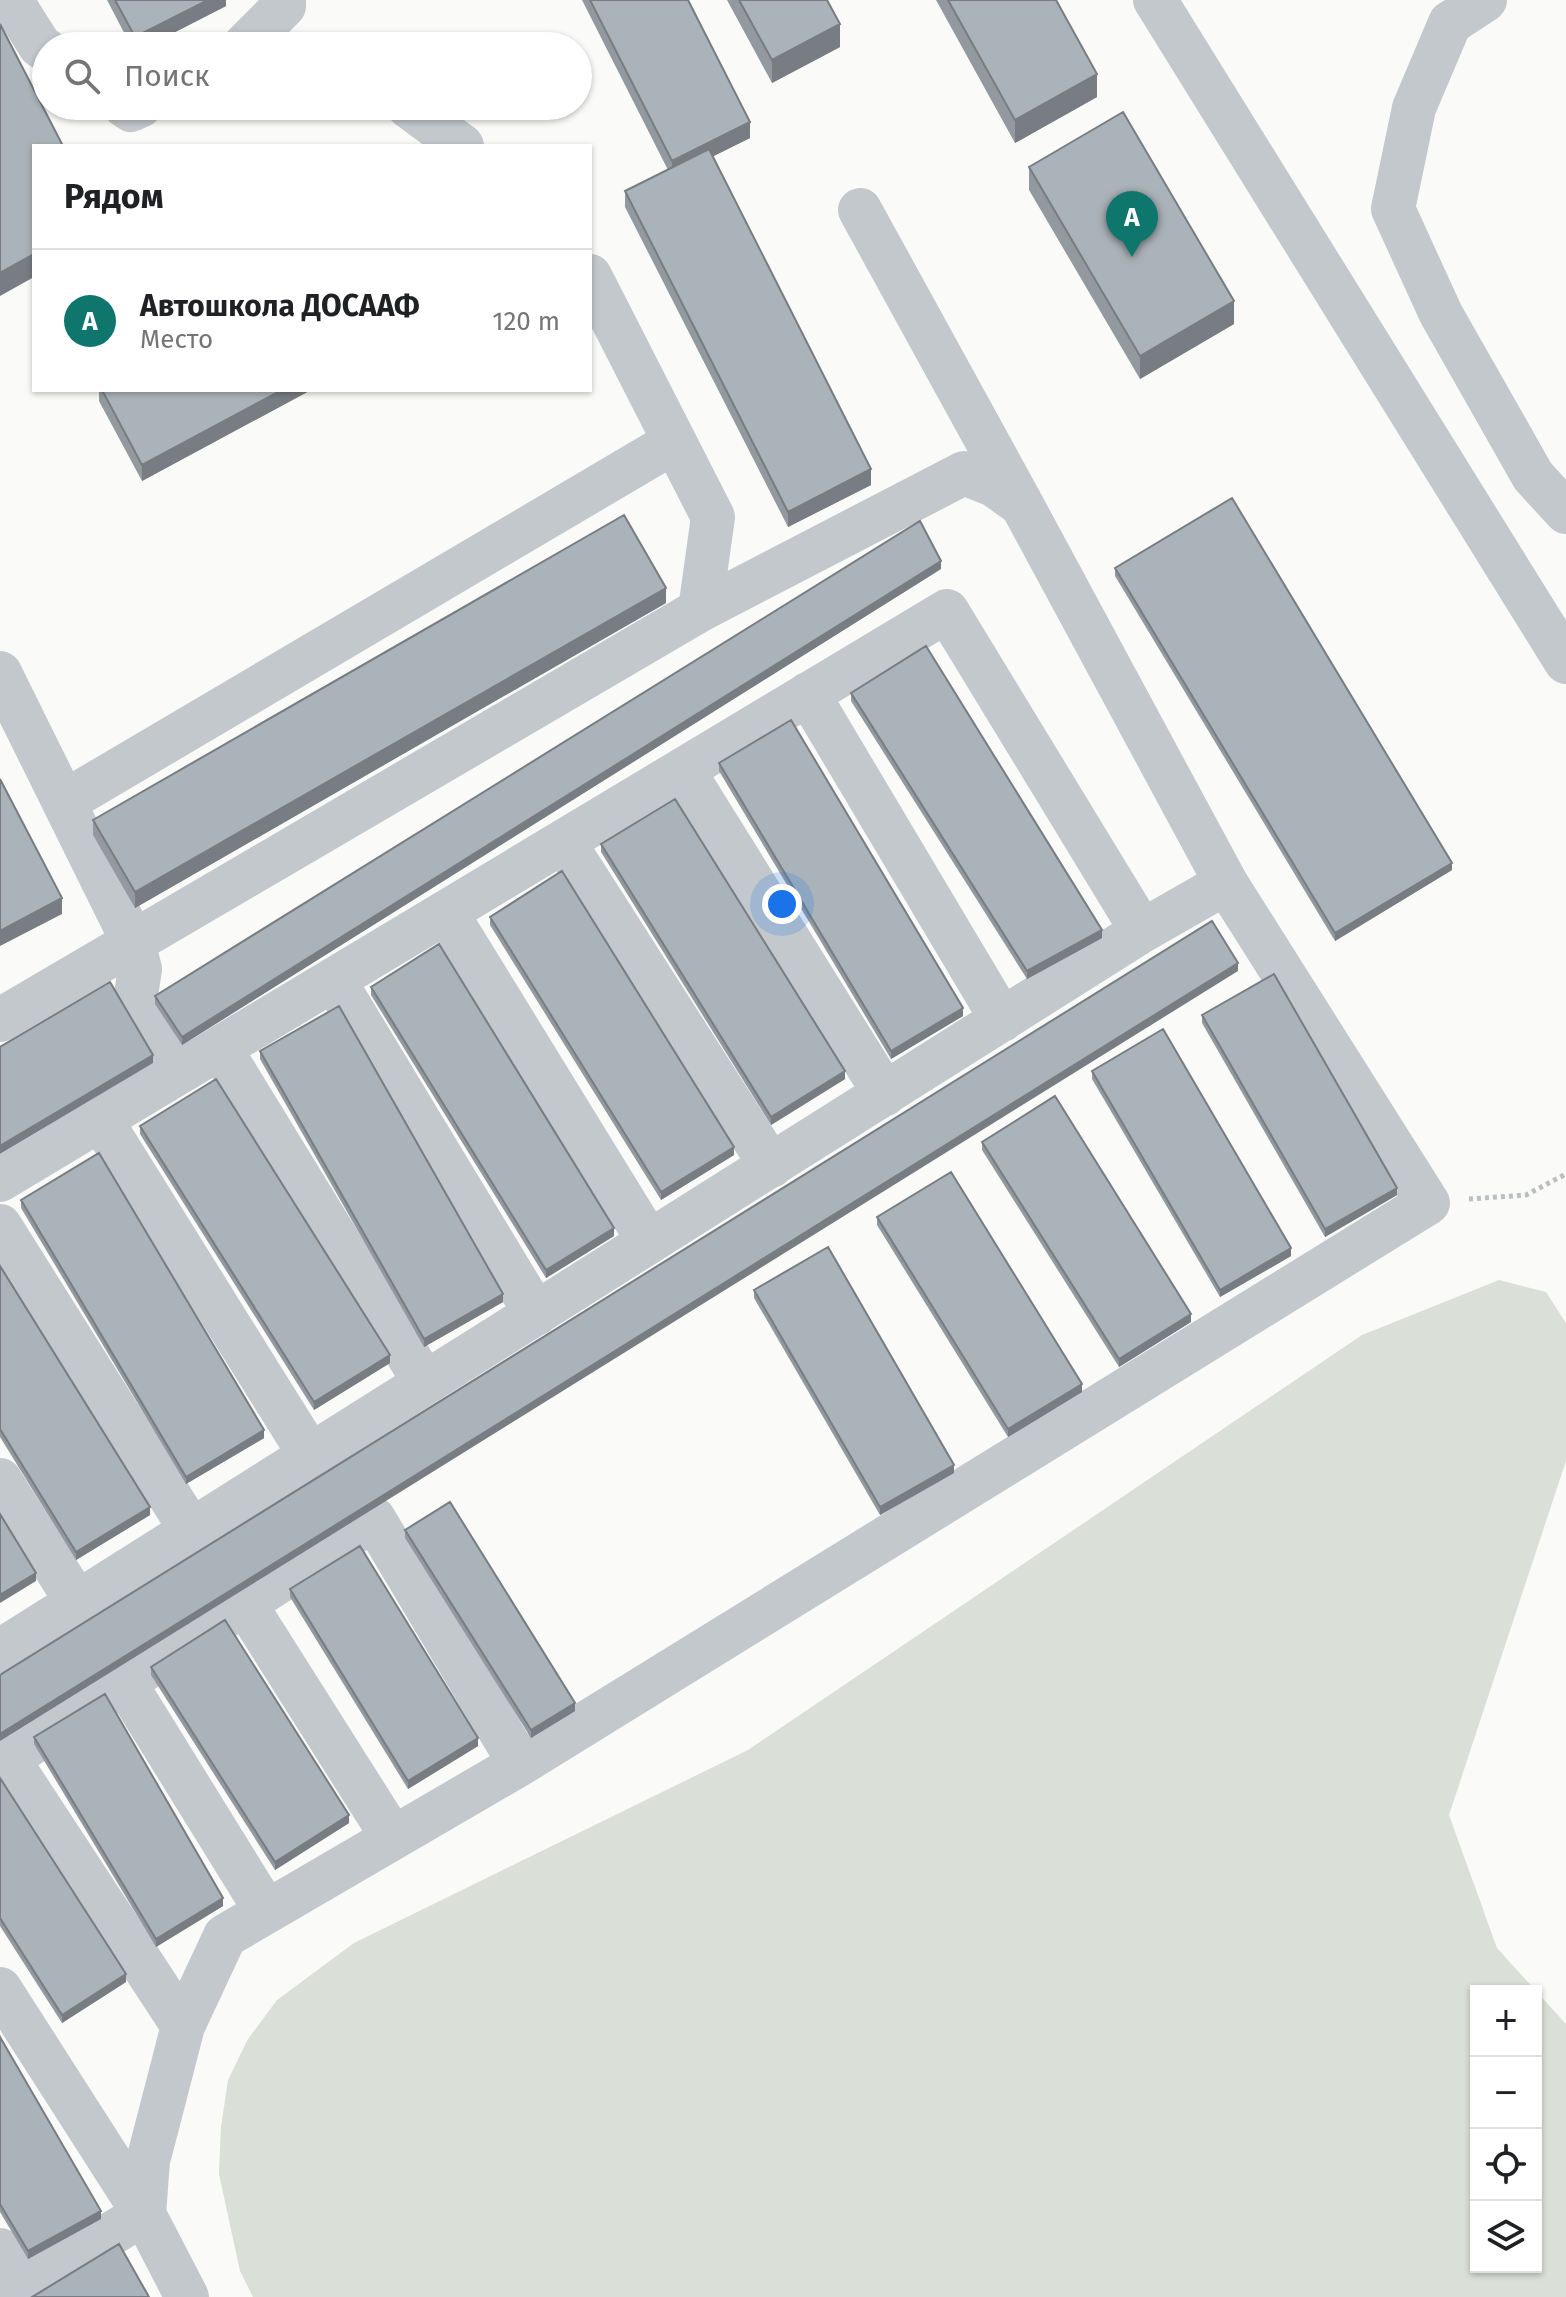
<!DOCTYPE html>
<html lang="ru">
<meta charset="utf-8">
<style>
body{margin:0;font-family:"Fira Sans",sans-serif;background:#f2f2f2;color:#202124}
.controls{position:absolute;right:24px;bottom:24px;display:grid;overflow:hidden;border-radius:0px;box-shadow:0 2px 6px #0004}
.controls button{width:72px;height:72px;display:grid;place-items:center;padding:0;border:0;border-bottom:2px solid #e0e0e0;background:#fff;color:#202124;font:40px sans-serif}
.you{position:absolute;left:782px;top:904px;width:28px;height:28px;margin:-20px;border:6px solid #fff;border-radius:50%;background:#1a73e8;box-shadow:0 0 0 12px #1a73e833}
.badge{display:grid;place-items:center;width:52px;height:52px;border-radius:50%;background:#0f766e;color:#fff;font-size:26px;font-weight:700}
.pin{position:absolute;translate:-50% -66px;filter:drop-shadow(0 2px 4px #0008)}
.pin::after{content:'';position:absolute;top:42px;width:28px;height:24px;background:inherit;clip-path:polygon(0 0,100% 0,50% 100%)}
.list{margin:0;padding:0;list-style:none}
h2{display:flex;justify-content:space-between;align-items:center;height:104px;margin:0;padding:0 32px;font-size:34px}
h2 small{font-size:26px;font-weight:400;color:#757577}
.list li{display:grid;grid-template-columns:52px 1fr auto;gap:24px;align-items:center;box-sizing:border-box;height:144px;padding:0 32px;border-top:2px solid #e0e0e0}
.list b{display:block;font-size:30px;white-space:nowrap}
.list p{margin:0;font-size:26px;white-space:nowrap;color:#757577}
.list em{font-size:26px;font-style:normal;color:#757577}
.icon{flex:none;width:44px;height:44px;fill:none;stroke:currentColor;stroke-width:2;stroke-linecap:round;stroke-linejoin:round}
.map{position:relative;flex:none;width:1566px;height:2297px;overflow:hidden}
.search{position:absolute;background:#fff;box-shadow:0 2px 6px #0004;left:32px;top:32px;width:560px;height:88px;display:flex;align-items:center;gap:20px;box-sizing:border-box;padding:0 28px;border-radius:44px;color:#757577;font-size:30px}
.panel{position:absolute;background:#fff;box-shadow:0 2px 6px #0004;left:32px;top:144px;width:560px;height:248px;border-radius:0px}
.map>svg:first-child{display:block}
.green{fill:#dadfd7}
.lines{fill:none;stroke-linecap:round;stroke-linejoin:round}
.path{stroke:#bbbfc2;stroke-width:5;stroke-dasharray:4 4;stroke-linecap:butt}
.minor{stroke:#c3c8cc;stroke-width:44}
.wall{fill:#929a9f}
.shaded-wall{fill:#777d82}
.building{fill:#aab3b9;stroke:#777d82;stroke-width:2}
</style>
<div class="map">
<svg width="1566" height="2297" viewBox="0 0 1566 2297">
<rect width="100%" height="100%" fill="#fafaf8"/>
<!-- green -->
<path class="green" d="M1499,1280L1546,1292L1566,1323V1461L1449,1815L1497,1948L1536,1991H1476V2267H1536V1991L1566,2024V2297H253L240,2271L219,2174L221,2127L228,2080L248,2039L277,2000L354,1943L748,1750L1362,1335Z"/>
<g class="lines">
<!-- path -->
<path class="path" d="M1469,1199L1526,1195L1566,1174"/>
<!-- minor -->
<path class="minor" d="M11,0L40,46L46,50
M1155,0L1566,662
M1485,0L1450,23L1414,108L1393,209L1441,314L1533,476L1566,512
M244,46L284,6V0
M125,106L131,110L140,106
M408,106L462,146
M860,210L1021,503
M0,673L133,942L140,969L135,1001L185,1069
M808,694L1002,1020
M683,770L885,1094
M64,802L674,442
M564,842L771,1166
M446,912L649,1242
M334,980L536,1314
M0,1020L700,610L713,517L590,276
M220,1048L425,1383
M101,1120L310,1455
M0,1180L947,611L1142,931
M0,1226L191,1530
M0,1480L77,1602
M245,1604L393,1838
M0,1651L1142,931L1226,883
M125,1683L266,1911
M8,1759L183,2026
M0,1764L374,1519L520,1764L225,1936L183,2026L148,2161L144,2214L187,2297
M520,1764L1428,1203L1226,883L1022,505L994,485L964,473L700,610
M0,1989L144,2214L6,2297
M0,2250L23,2287"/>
</g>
<!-- wall -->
<path class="wall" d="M107,0H226V6L148,46H131Z
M582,0H688L750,138L713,156L871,485L788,527L625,207V191L668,170Z
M727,0H827L840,47L772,83Z
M936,0H1056L1097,97L1015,143Z
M1029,167L1234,324L1140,379L1029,190Z
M99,390H311L142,481L99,401Z
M1115,568L1452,870L1335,941L1115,576Z
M941,569L182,1045L155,1004V996Z
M666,603L135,908L93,835V820Z
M851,693L1102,938L1027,979L851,701Z
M719,763L963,1016L891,1059L719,771Z
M601,844L845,1079L771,1125L601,852Z
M490,917L734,1155L661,1200L490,925Z
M371,987L614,1236L546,1278L371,995Z
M1202,1015L1397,1195L1325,1237L1202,1023Z
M260,1051L503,1302L424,1347L260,1059Z
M1092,1071L1291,1256L1220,1297L1092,1079Z
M140,1126L390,1363L314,1410L140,1134Z
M982,1142L1191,1322L1119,1367L982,1150Z
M21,1200L264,1438L186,1484L21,1208Z
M877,1217L1082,1392L1008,1437L877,1225Z
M0,1266L150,1515L76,1560L0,1437Z
M754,1290L954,1473L880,1515L754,1298Z
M405,1530L575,1711L531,1738L405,1538Z
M290,1589L478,1746L408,1789L290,1597Z
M151,1667L349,1823L275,1870L151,1675Z
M34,1737L223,1906L156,1947L34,1744Z
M0,1778L126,1982L62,2023L0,1926Z
M0,2037L101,2219L28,2259L0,2212Z"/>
<!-- shaded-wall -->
<path class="shaded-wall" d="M208,0H226V6L148,46H135V37Z
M840,24V47L772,83V60Z
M1097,74V97L1015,143V120Z
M750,122V138L672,177V161Z
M34,254V277L0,296V273Z
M1234,301V324L1140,379V356Z
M282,390H311L142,481V465Z
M871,469V485L788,527V512Z
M941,561V569L182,1045V1037Z
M666,588V603L135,908V892Z
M1452,863V870L1335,941V933Z
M62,898V914L0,946V931Z
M1102,930V938L1027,979V971Z
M1238,963V971L0,1741V1734Z
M963,1008V1016L891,1059V1051Z
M153,1055V1063L0,1154V1146Z
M845,1071V1079L771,1125V1117Z
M734,1147V1155L661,1200V1192Z
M1397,1188V1195L1325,1237V1229Z
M614,1228V1236L546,1278V1270Z
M1291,1248V1256L1220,1297V1290Z
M503,1294V1302L424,1347V1339Z
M1191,1314V1322L1119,1367V1359Z
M390,1355V1363L314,1410V1402Z
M1082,1384V1392L1008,1437V1429Z
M264,1430V1438L186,1484V1477Z
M954,1465V1473L880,1515V1507Z
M150,1507V1515L76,1560V1552Z
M36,1573V1581L0,1603V1595Z
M575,1703V1711L531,1738V1730Z
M478,1738V1746L408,1789V1781Z
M349,1815V1823L275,1870V1862Z
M223,1898V1906L156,1947V1939Z
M126,1974V1982L62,2023V2015Z
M101,2211V2219L28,2259V2251Z"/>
<!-- building -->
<path class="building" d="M115,0H208L135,37Z
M590,0H688L750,122L672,161Z
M739,0H827L840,24L772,60Z
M948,0H1056L1097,74L1015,120Z
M0,24L63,146H34V254L0,273Z
M1123,112L1234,301L1140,356L1029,167Z
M709,149L871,469L788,512L625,191Z
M102,390H282L142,465Z
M1232,498L1452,863L1335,933L1115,568Z
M624,515L666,588L135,892L93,820Z
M920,521L941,561L182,1037L155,996Z
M926,646L1102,930L1027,971L851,693Z
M791,720L963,1008L891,1051L719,763Z
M0,779L62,898L0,931Z
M675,799L845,1071L771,1117L601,844Z
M562,871L734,1147L661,1192L490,917Z
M1212,921L1238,963L0,1734V1675Z
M439,944L614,1228L546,1270L371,987Z
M1274,974L1397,1188L1325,1229L1202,1015Z
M110,982L153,1055L0,1146V1047Z
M339,1006L503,1294L424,1339L260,1051Z
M1163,1029L1291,1248L1220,1290L1092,1071Z
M216,1079L390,1355L314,1402L140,1126Z
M1055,1096L1191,1314L1119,1359L982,1142Z
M99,1153L264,1430L186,1477L21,1200Z
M951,1172L1082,1384L1008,1429L877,1217Z
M828,1247L954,1465L880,1507L754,1290Z
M0,1266L150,1507L76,1552L0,1429Z
M450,1502L575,1703L531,1730L405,1530Z
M0,1514L36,1573L0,1595Z
M360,1546L478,1738L408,1781L290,1589Z
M225,1620L349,1815L275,1862L151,1667Z
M105,1694L223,1898L156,1939L34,1737Z
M0,1778L126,1974L62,2015L0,1918Z
M0,2037L101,2211L28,2251L0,2204Z
M119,2244L149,2297H32Z"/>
</svg>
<div class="controls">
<button>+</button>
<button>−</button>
<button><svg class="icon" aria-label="locate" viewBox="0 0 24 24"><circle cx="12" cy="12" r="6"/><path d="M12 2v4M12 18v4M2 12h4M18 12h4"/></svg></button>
<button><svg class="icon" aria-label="layers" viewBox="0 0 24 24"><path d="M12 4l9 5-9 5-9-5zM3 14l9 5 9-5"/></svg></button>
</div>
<div class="you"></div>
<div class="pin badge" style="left:1132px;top:257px">A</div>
<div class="search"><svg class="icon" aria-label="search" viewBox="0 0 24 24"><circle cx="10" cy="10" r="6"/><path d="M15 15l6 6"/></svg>Поиск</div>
<section class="panel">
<h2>Рядом<small></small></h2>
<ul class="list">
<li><span class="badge">A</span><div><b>Автошкола ДОСААФ</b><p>Место</p></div><em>120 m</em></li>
</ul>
</section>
</div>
